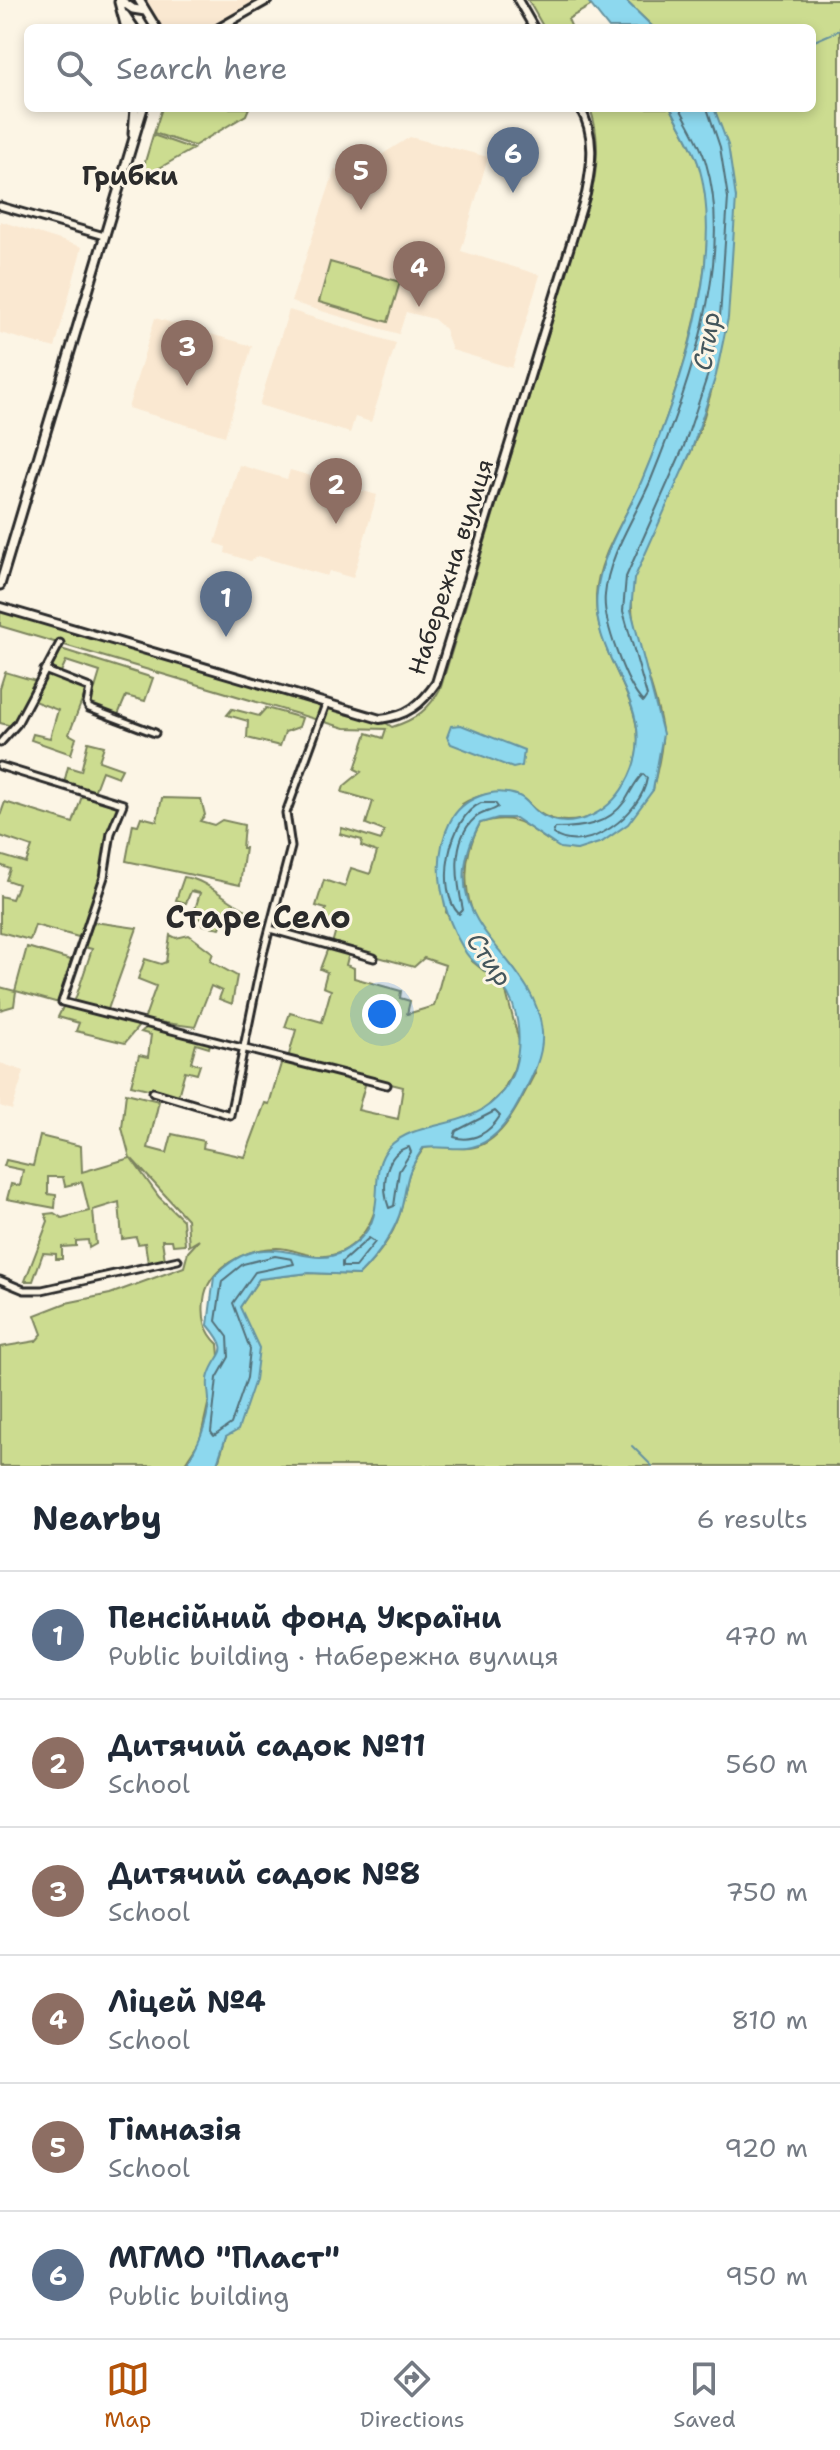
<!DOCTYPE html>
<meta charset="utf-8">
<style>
body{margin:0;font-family:"Shantell Sans",sans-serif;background:#f6f6f7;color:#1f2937}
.you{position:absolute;left:382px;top:1014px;width:28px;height:28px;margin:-20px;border:6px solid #fff;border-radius:50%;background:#1a73e8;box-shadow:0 0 0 12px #1a73e833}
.badge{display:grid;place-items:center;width:52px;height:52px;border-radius:50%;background:#b45309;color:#fff;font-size:26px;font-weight:700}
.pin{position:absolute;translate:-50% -66px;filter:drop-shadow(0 2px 4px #0008)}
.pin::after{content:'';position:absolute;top:42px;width:28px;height:24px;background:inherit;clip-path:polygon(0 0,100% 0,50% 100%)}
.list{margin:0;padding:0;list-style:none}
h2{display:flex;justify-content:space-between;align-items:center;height:104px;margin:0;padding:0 32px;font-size:34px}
h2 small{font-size:26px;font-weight:400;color:#747a83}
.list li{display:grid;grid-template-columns:52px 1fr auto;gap:24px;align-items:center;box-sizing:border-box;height:128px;padding:0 32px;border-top:2px solid #e0e1e3}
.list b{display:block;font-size:30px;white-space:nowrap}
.list p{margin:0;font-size:26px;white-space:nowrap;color:#747a83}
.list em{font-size:26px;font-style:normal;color:#747a83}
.icon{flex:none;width:44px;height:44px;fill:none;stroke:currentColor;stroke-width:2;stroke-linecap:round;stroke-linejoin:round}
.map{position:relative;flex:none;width:840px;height:1466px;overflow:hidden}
.search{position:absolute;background:#fff;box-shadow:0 4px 12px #0003;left:24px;right:24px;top:24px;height:88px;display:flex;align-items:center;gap:20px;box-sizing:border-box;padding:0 28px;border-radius:12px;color:#747a83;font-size:30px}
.sheet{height:872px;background:#fff}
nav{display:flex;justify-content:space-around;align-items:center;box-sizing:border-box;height:112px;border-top:2px solid #e0e1e3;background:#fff;font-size:22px;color:#747a83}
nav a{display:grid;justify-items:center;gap:4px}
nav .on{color:#b45309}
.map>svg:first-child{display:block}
.built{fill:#fae8d1}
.green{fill:#ccdc90;stroke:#7c845e;stroke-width:2;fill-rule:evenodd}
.water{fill:#8dd8ee;stroke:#6693a0;stroke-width:2}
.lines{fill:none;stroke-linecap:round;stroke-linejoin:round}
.shore{stroke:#527079;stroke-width:2}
.stream{stroke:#6693a0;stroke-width:2}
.minor-casing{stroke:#2b2b2b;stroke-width:11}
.tertiary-casing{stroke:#2b2b2b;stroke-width:12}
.secondary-casing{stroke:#2b2b2b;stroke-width:13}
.minor{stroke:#fcf5e5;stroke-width:5}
.tertiary{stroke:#fcf5e5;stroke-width:6}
.secondary{stroke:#fcf5e5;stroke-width:7}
.labels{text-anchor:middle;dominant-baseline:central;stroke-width:6;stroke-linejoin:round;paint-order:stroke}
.street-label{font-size:24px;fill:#2b2b2b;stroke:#fcf5e5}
.neighbourhood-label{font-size:26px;font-weight:bold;fill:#2b2b2b;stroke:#fcf5e5}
.water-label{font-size:26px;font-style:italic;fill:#44565c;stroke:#fcf5e5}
.district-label{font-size:32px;font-weight:bold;fill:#2b2b2b;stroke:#fcf5e5}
</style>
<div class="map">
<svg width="840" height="1466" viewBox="0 0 840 1466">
<rect width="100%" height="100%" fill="#fcf5e5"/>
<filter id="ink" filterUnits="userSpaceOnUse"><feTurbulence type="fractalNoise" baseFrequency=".0125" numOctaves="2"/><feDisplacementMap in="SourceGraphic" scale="16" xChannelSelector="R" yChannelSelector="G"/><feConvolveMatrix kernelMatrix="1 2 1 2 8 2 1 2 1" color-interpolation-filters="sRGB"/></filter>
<g filter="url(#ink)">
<!-- built -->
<path class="built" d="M139,0H268L219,28H156Z
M410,137L488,157L461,251L540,275L512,368L452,350L445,329L434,319L406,312L399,334L291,302L335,169L351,174Z
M0,221L82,247L55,348L0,333Z
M289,310L396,343L371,422L355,417L350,433L259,405Z
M155,318L252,346L225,436L128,408Z
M239,465L287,479L290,470L377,495L353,578L329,571L327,576L258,556L250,561L225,553L226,547L215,543Z
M0,1063L24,1071L12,1110L0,1106Z"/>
<!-- green -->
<path class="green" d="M528,0H587L592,5L568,19L572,28H544Z
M625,0H840V1466H217L226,1437L240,1307L259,1279L309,1273L359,1275C377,1257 397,1231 402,1205C409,1175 405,1175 424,1148C439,1145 453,1149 469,1148C503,1145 521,1099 535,1073C530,1047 527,997 518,976C513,964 498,953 490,943C462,907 459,862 480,823C532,807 532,845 577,850L653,790C656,772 664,748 662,730C655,680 625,632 633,582C640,538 672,494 690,454C730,362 748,202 714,108H812V28H654Z
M162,108H249L246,115L194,146L154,133Z
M590,108H671C680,126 691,144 698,162C729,248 676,398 643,479C628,515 597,557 596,596C594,671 673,718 619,796C602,820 562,829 538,812C529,806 526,798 514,795C497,790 477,795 462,804L446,912L472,961L505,988L520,1045L514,1069L503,1091L484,1110L446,1126L414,1132L377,1185C381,1216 358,1253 325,1256C309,1258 293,1248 277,1248C245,1248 207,1269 204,1300C202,1318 205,1332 218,1344L219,1356L200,1440L183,1466H0V1347L36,1341L42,1334L35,1315L66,1303L110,1294L184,1267L188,1252L199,1240L189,1246L187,1219L131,1158L159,1197L183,1220L185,1244L173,1245L172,1240H162L165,1260L148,1263L145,1243L138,1244L136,1237L122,1239L119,1202L93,1210L96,1244L89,1248L88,1240L76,1241V1246L62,1247V1259H56V1254L43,1253L33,1281H25L48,1221L45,1214L54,1213L62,1218L89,1211L82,1182L65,1186L63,1177H48V1194L56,1195L55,1208L7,1199L11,1184L20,1186L23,1170L4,1166L6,1160L33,1166L40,1136L81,1146L82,1172L130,1158L122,1128L126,1093L159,1101L148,1148L167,1153L172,1134L204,1141L203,1148L245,1157L265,1103L269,1104L283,1057L288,1058L296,1030L285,1027L290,1013L322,1022L331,990L323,987L327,972L320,969L328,948L349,953L346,965L354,968V978L401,991L400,998L410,1001L407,1014L434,1006L445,965L424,958L414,967L332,944L337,926L323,921L326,909L316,906L324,880L345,887L351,868L370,874L377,852L361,846L362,840L340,834L342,828L381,840L384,831L366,824L373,801L342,792L344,786L361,772L355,769L367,733L383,738L386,729L345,728L0,626V607L380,719L392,727C415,720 430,709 441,687L594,182C598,156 599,133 590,108ZM367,1078L403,1087L398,1119L358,1110Z
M153,135L193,149L140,179Z
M330,262L400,282L388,322L319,302Z
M61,649L153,678L145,701L126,696L118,715L90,705L100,672L66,661L60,674L50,671Z
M5,672L36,681L12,726L0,723V688Z
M45,674L87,688L69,734L76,738L71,754L31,740L33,734L50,738L58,710L31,700Z
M266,708L302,718L299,727L285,732L280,746L247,738L248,721L227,715L232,709L259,716Z
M88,742L104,746L99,761L122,769L118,777L102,771L94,792L64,783L68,767L81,771Z
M83,793L118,807L109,831L102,877L82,938L35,925L30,940L0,932V896L12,899L18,884L6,880L10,869L0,865V855L26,863L32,847L0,836V816L5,802L73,823Z
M162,798L201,799L205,815L200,821L214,825L222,820L244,825L242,848H245L240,885L126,861L133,824L138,825L141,817L157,821Z
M184,877C209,880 226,902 249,911L247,917L228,910L220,928L203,925L204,920L193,916L200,893L191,891L186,903L176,900Z
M94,922L137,928L107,1012L74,1003L92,949L84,947Z
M170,935L176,938L189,935L213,953L210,961L237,976L232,1004L219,999L222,991L211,986L195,1027L144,1020L156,986L138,979L145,959L161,964L166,962Z
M27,947L74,961L59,1003L16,991L14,1006L0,1010V987L15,991Z
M64,1005L136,1024L138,1027L125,1043L76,1031L79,1023L58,1017Z
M150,1025L211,1040L209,1048L196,1044L191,1062L200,1065L197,1074L185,1071L178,1096L131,1085L139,1055L148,1057L151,1035L141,1032Z"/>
<!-- water -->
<path class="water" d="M587,0H625L654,28H609Z
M671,108H714L728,145L736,198L728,318L716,375L692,449L634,579L631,610L663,734L653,790L628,824L602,842L577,850L560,848L515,818H498L480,823C424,926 536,951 542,1032C544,1057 530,1081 519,1102C509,1121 494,1142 472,1147C458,1151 439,1145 423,1148C405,1176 409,1175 402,1206C396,1231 377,1257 359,1275L309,1273L259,1279L240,1307L259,1348L255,1380L238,1430L226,1437L216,1466H185C198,1445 207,1426 209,1401C209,1393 206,1382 209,1375C217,1350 233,1355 208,1325L214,1277C267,1221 304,1272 342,1252C398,1222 362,1176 389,1147C418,1117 471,1133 503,1091C524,1063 524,1014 502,985C492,972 475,967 466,953C443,916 429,864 450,822C462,798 493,786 519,796C528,800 529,806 537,812C568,835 609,814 625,784C668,710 588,663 597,592C601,553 627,516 642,480C678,393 726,261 699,166C693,146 680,127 671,108Z
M461,725L524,750L522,766L513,768L451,744L447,737L451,726Z"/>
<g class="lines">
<!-- shore -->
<path class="shore" d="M680,108C689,126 701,144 706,163C735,260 687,391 650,482C635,517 608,556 605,595C602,619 626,685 643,702L647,696L623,611L626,577L684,446L708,374L720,317L728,198L720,147L707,108
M643,774L647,778C642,813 587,857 553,834L555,828C582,828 608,825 625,801C631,792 635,781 643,774Z
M481,803H495L498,807C491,812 481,812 475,818C450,840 457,882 463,910L459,914C435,890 449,817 481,803Z
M495,1111L500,1116C490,1132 473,1143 454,1137L456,1131Z
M409,1147L411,1152L399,1171L394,1206L389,1208C381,1189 384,1152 409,1147Z
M369,1238L375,1242L355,1267H342V1262Z
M275,1256L292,1259L294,1264L255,1272L233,1303L250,1349L247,1378L231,1424L214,1436L211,1432L217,1378L229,1357L228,1337L216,1321L222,1281L243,1264Z"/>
<!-- stream -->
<path class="stream" d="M812,42L840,30
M632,1446L652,1466"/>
<!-- minor casing -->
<g class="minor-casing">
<path id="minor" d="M0,206L104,236
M44,670L90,688L87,704L89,708L155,733
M0,743L17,724L60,643
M0,766L123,804L111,833L104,877L62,1002L387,1085
M270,929L374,958
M153,1092L230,1115L263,954L291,847L286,813L326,704
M0,1280L24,1290H42L178,1260"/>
</g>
<!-- tertiary casing -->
<g class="tertiary-casing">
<path id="tertiary" d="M518,0L534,28
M219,28L268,0
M0,607L380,719C407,716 421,705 436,683L586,194C592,165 596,135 580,108"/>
</g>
<!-- secondary casing -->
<g class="secondary-casing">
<path id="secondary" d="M120,0L133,9L145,11
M139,0L156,28
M119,2L126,28
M125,15L134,28
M133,134L135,108
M0,585L143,108"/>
</g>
<!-- minor -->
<use href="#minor" class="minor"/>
<!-- tertiary -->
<use href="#tertiary" class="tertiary"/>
<!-- secondary -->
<use href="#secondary" class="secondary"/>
</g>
</g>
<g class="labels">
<!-- street labels -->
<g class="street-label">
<text transform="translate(451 567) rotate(-72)">Набережна вулиця</text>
</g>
<!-- neighbourhood labels -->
<g class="neighbourhood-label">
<text x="130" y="175">Грибки</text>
</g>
<!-- water labels -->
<g class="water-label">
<text transform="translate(706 341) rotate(-81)">Стир</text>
<text transform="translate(490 959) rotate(55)">Стир</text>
</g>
<!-- district labels -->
<g class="district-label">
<text x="258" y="916">Старе Село</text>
</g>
</g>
</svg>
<div class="you"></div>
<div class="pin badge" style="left:226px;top:637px;background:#5c6f8a">1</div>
<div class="pin badge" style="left:336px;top:524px;background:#8d6e63">2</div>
<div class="pin badge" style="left:187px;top:386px;background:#8d6e63">3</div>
<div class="pin badge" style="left:419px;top:307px;background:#8d6e63">4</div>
<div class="pin badge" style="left:361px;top:210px;background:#8d6e63">5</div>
<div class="pin badge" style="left:513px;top:193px;background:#5c6f8a">6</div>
<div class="search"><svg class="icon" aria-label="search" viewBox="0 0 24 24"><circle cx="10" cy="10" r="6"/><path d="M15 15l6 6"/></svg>Search here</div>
</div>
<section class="sheet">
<h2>Nearby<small>6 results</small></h2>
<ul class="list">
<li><span class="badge" style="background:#5c6f8a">1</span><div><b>Пенсійний фонд України</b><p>Public building · Набережна вулиця</p></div><em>470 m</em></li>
<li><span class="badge" style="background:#8d6e63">2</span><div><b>Дитячий садок №11</b><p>School</p></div><em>560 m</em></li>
<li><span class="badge" style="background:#8d6e63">3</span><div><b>Дитячий садок №8</b><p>School</p></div><em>750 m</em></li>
<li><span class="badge" style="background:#8d6e63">4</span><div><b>Ліцей №4</b><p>School</p></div><em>810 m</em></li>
<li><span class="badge" style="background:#8d6e63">5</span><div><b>Гімназія</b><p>School</p></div><em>920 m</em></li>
<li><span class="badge" style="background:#5c6f8a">6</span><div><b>МГМО &quot;Пласт&quot;</b><p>Public building</p></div><em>950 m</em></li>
</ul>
</section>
<nav>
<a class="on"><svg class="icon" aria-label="map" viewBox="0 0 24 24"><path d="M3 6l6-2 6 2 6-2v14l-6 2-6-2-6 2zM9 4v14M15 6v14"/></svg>Map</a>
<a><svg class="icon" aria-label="directions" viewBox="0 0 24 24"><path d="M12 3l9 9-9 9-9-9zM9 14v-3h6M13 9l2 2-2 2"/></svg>Directions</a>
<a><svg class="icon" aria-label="saved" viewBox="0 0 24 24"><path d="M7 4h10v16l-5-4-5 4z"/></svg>Saved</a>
</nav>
